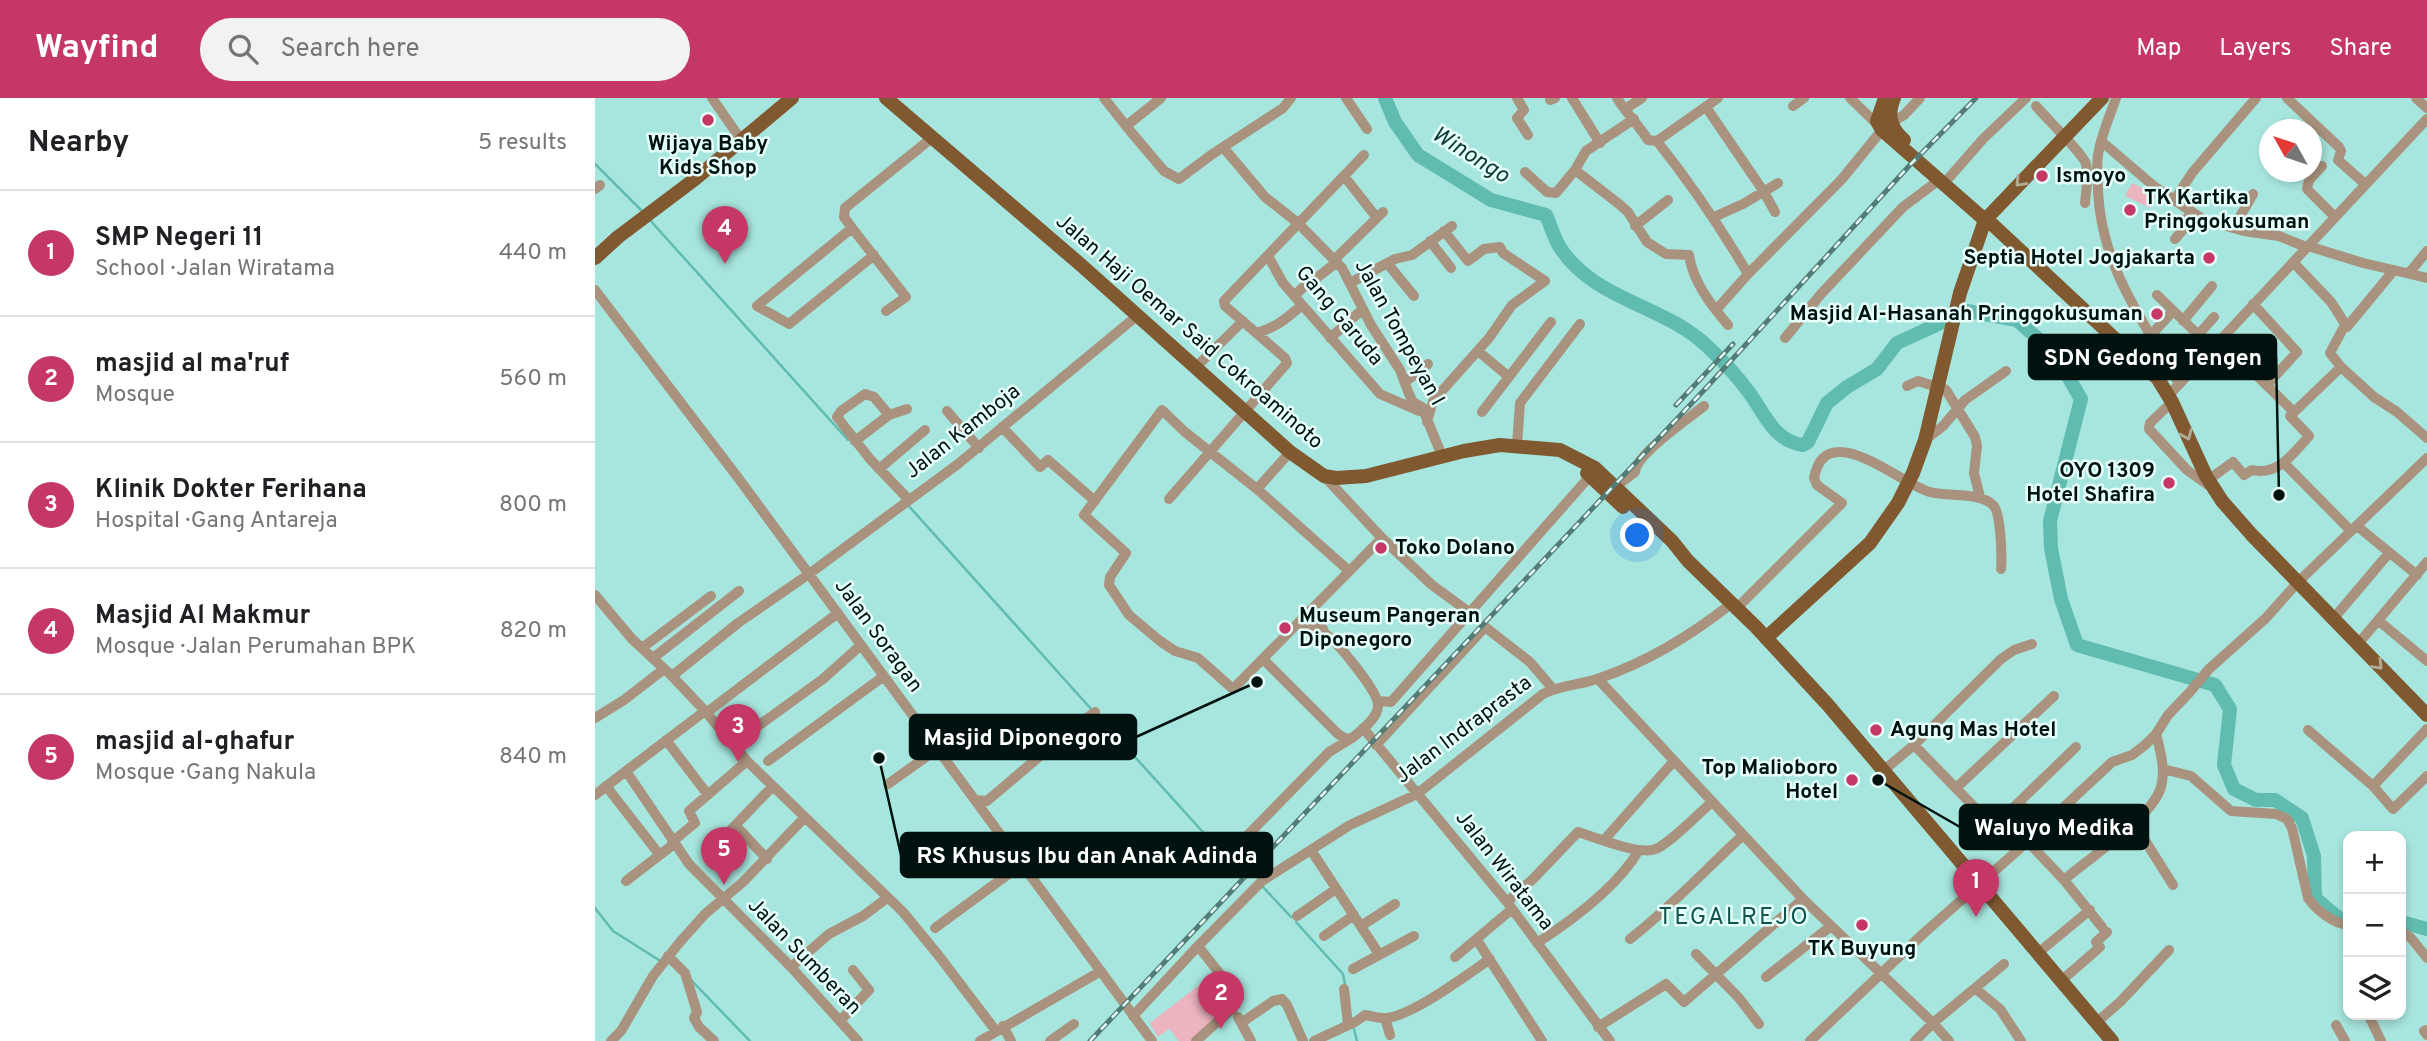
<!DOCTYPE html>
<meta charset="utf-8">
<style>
body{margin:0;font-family:Overpass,sans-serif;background:#f2f2f2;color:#202124}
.controls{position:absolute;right:21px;bottom:21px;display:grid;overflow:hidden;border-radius:14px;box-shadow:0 4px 10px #0003}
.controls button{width:63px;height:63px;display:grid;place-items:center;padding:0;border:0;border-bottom:2px solid #e0e0e0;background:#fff;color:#202124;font:35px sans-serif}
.compass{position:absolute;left:1664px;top:21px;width:63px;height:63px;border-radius:50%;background:#fff;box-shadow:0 4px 10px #0003;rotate:310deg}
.you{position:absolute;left:1043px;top:438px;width:24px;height:24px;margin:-18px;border:5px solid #fff;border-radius:50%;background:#1a73e8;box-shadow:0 0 0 10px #1a73e833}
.badge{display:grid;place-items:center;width:46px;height:46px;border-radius:50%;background:#c53865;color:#fff;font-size:23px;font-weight:700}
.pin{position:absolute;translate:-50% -58px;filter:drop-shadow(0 2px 4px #0008)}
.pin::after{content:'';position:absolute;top:37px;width:24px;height:21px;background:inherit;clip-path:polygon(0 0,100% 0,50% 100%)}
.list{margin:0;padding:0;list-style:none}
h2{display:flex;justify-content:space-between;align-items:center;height:91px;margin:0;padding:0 28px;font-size:30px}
h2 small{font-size:23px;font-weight:400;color:#757577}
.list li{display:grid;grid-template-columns:46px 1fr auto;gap:21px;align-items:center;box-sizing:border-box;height:126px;padding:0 28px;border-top:2px solid #e0e0e0}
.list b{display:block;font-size:26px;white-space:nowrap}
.list p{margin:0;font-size:23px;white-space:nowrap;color:#757577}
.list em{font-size:23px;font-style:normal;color:#757577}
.icon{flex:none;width:38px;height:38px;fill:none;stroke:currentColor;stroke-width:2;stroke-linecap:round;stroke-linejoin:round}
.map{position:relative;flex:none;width:1832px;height:943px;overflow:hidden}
header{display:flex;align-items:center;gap:42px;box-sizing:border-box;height:98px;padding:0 35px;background:#c53865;color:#fff}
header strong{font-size:33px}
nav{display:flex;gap:38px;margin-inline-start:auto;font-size:24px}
.search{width:490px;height:63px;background:#f2f2f2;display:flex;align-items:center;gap:18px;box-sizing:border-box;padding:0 24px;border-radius:38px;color:#757577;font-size:26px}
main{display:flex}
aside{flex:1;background:#fff}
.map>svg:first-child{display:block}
.green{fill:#ebb4bf}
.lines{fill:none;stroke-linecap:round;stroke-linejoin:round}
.stream{stroke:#60bbb0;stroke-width:2.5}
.river{stroke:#60bbb0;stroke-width:14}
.minor{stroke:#a9937e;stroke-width:10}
.major{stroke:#805931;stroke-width:14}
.rail-casing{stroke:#537c76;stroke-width:5}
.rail{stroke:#e6fffb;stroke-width:2.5;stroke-dasharray:8;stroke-linecap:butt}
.oneway{stroke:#b3ac96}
.poi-dot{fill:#c53865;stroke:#e6fffb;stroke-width:2.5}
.labels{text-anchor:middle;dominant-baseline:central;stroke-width:5;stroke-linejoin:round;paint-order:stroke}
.poi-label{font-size:21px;font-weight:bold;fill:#00120f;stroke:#e6fffb;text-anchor:start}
.street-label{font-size:21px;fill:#00120f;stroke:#e6fffb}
.water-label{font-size:23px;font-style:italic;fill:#0d3935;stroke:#e6fffb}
.quarter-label{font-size:24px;letter-spacing:2px;fill:#11544e;stroke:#e6fffb}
.leader{fill:none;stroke:#00120f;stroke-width:2.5}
.callout-dot{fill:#00120f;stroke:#e6fffb;stroke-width:2.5}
.callout{fill:#00120f;stroke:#00120f;stroke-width:2.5}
.callout-label{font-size:23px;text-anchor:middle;font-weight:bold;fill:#fff}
</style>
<header>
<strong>Wayfind</strong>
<div class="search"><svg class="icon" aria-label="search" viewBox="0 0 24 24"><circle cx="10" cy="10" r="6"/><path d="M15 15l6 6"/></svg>Search here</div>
<nav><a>Map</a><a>Layers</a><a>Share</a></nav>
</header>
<main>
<aside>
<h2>Nearby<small>5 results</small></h2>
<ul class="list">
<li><span class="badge">1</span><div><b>SMP Negeri 11</b><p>School · Jalan Wiratama</p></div><em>440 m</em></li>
<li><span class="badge">2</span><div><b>masjid al ma'ruf</b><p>Mosque</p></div><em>560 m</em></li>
<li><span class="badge">3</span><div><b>Klinik Dokter Ferihana</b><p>Hospital · Gang Antareja</p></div><em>800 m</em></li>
<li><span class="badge">4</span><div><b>Masjid Al Makmur</b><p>Mosque · Jalan Perumahan BPK</p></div><em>820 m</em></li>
<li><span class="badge">5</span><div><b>masjid al-ghafur</b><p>Mosque · Gang Nakula</p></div><em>840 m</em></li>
</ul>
</aside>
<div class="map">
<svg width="1832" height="943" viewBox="0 0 1832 943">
<rect width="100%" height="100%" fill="#a7e6de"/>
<!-- green -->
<path class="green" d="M1537,85L1561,97L1555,110L1530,98Z
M621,874L641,899L634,911L596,943H584L574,931L563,939L555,925Z"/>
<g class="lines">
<!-- stream -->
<path class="stream" d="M0,66L47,113
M54,121L253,342
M312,406L497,612
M502,617L635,764
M668,789L696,819
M0,810L18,833L67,864
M701,824L748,876L750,886
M96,882L155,943
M758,927L762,943"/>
<!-- river -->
<path class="river" d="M790,0L800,24L823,57L896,102L951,117C956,128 959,141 966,151C1001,203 1070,207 1113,249C1127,262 1141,277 1153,293C1169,314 1178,343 1208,347L1213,344L1232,305L1252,289L1282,271L1302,245L1372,213L1422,222L1460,256L1486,301L1455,423L1456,450L1466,501L1482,547L1620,587L1635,611L1629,667L1639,691L1661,702H1680L1707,720L1719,758L1720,800L1746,822H1753
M1806,824L1832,831"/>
<!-- minor -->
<path class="minor" d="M117,0L147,43
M509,0L531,28
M566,0L531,28L569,73L584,81L616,57L688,10L696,0
M751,0L772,31
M922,0L929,12L922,20L933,37
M977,0L1005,45
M1022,0C1032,16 1043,26 1053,42L1062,43C1096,86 1126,130 1153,176L1121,212
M1255,0L1286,30
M1521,0C1515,18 1506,37 1503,57C1501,69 1503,82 1503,94C1507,170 1548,222 1584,286
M1692,0L1744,49L1746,53L1743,62L1770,86
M1821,0L1832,10
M955,2L960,0
M1198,8L1209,0
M1441,8C1450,19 1489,57 1491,66C1494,78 1491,93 1490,105
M1111,9L1169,94L1180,114
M1030,11L1047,0
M1296,25L1309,17L1325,0
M1062,43L1123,0
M1506,43L1560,89L1609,122L1649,133L1684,138L1711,149
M628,49L670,99L703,125L747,170L776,227L805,272L814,296L818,304L827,309L847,358
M1727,68L1714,82L1712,91L1740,119
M980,72L1024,106L1033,114L1052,144L1071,156L1094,157C1098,184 1116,207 1133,227
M930,74L952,94L961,95L980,72L991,53L1039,21
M749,78L782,120
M1352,82L1388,41L1431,0
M0,91L5,87
M1579,103L1597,75L1661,0
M1119,119L1148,106L1183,85
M1040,128L1073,102
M1639,129L1658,96
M257,130L249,119L250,110L338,39
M1580,141L1592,127L1589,124L1597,114
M835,143L856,170
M1713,148L1768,165L1832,180
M279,157L194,226L162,208L257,130L311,199L291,213
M673,158L688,185L785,296L824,313
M740,161L788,114
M1698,164L1736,204L1752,229L1799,172
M792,165L819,198
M1814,175L1832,153
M1153,176L1247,81L1287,32
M755,185L800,161L817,157L857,128
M0,192L144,381L557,943
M1562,197L1617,250
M699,198L716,182H719L742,164
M1658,206L1702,254L1672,287
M1588,223L1617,188
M661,235C681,230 692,220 707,207
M1604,236L1619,219
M1556,237L1578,213
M735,240L768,211
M1190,240L1226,196L1308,109L1344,82
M1625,242L1696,311
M883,253L914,279
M1746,269L1779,299L1802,314L1832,340
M600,270L648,223
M810,284L833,266
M1343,287L1351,292L1380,339L1382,348L1379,375L1385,399
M1312,288L1323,283L1342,289
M1574,297L1832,21
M1577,304L1555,325L1554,331L1592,372L1613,387
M352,313L384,350
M887,314L956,224
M294,317L279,299L270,296L246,313L242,319L275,361L313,401
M832,324L838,303L894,240L917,207L950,183L908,155L905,149L889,151L873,163L849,133
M407,329L445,369L453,362L500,403
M1330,342L1348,328L1370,302L1411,273
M260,343L294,317L312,311
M922,347L925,305L985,226
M1689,365L1756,433
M284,371L330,332
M729,378L787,440L638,591L603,560L580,553L565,543L534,517L514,487L515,479L531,455L489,417L567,312L590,334L662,391L753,472
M1613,382L1638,364L1649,377L1657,372C1683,378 1699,355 1714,338L1695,318L1746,269L1735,255L1750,227
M1020,389L1040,374C1041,356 1093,321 1109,308
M662,391L695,354
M574,401L692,265L690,260L630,208L629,203L769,57
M1762,428L1822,477
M787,440L837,487L874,514
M0,497L37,541L77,578L110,613L152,663L308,814L344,858L401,933
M718,510L722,515L729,534
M1142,510L1247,405L1222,387L1219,380C1231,317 1306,387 1335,394C1353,399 1385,394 1398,407C1406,414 1407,459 1406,471
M1739,520L1794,455
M1784,523L1832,563
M1763,546L1832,464
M47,550L116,498
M58,560L144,493
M668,561L743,636L751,641L757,640C766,633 784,619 783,607C783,593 740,541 728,534C721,530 711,528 703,525
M77,578L143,525L214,476L363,366L543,217
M1003,581L1208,801L1338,925L1354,943
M783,603L796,604L803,596L995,378
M110,613L31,673L94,766L196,869L263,943
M111,615L243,515
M0,620L29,602L69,571
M768,630L912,804L1015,943
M1713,632L1778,688L1798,711L1832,678
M134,635L138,641H145L228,581L266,547
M71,642L113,697
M781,647L890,529L935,564L958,591
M1319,647L1422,753
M173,663L289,578
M1568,671L1596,678L1636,713L1681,716L1692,721L1697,730L1713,800C1722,813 1738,825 1753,827
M1288,673L1319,647L1406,561L1419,552L1437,546
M293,686L331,659L341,649
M11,688L64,756
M1778,688L1832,631
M1361,690L1459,598
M0,697L31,673
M380,702L392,703L479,629L500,614
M1539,725L1578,787
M141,728L172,761
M1399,728L1424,704
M1447,728L1424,704L1481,649
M130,738L177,689
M1009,742L1079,663
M1432,743L1469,782L1507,829
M77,744L100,725L94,713L152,663
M645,745L734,654L757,640
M716,752L784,856
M1469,782C1494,760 1557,720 1566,689C1571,672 1565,652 1561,636
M31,783L79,746
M912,804L938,781L983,734C1002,740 1038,755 1057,752C1070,751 1105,714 1117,704
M702,818L741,791
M766,828L800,806
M340,830L427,766
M1806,833L1816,840L1832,860
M729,838L759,817
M1035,841C1075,810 1110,772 1147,738
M882,842L947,943
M942,845C976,823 1023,788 1044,752
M1443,855L1495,812
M1101,856L1144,900L1164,926
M73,858L90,875L102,914L99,920L104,929L119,943
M860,859L917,811
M196,869L234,836L268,818L292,800
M758,871L819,838
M1171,879L1236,828
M1466,883L1505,849L1501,844L1512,834
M749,891L753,927
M1381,891L1405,911L1426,943
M1776,917L1774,918L1786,943
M538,918L603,848L667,783L755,727L822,696L948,596C966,587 986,587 1005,580C1052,564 1098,536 1137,505
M643,919L656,943
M790,920L795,937
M246,922L274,892L258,872
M1502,924L1525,904L1574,852
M646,925L678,903L687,901L692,907L708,943
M1741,927L1750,943
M408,928L416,943
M1003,929L1071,886L1089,904L1208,801
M1832,932L1829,933L1832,937
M16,943L26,933L58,878L85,844L110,816L148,784L210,719
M385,943L506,873
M455,943L479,926
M601,943L638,910L644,900L603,848
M719,943L760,924L770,917C777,918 785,921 792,920C820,916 870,878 895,861
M1215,943L1329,835L1422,753L1517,664L1537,657L1550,647L1561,636L1573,617L1594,595L1614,571L1671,520L1703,484L1832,360
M1320,943L1338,925L1409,866"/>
<!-- major -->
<path class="major" d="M291,0L486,167L695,354L729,378L741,380L771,378L869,353L905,347L965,352L1000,370L1077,443L1093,463L1161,529L1233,607L1517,943
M1290,0L1282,23L1287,32L1390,122L1398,127L1563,281L1577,304L1611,378L1627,403L1656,436L1832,617
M1299,0C1292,17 1295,30 1309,42
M0,160L23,139L100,81L197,0
M992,375L1028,409
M1171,540L1275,445L1303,405L1318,375L1330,342L1365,195L1390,122L1507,0"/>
<!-- rail casing -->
<g class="rail-casing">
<path id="rail" d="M1081,307L1138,246
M495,943L1112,289L1314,68L1381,0"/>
</g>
<!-- rail -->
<use href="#rail" class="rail"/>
</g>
<!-- one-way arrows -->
<defs><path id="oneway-chevron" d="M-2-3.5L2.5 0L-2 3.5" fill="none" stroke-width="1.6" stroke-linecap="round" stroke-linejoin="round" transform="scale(1.75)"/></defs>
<g class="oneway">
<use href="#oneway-chevron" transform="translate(1425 84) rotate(134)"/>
<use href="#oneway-chevron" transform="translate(1592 337) rotate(66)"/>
<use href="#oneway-chevron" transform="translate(1783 567) rotate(46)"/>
</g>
<!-- markers -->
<g class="poi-dot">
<circle cx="113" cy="22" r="7"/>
<circle cx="1447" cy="78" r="7"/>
<circle cx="1535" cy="112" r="7"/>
<circle cx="1614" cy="160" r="7"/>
<circle cx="1562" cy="216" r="7"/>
<circle cx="1574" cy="385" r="7"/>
<circle cx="786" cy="450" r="7"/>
<circle cx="690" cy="530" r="7"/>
<circle cx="1281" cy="632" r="7"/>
<circle cx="1257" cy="682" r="7"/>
<circle cx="1267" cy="827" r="7"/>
</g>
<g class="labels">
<!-- poi labels -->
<g class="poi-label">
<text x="113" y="46" text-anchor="middle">Wijaya Baby<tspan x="113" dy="24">Kids Shop</tspan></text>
<text x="1461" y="78">Ismoyo</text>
<text x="1549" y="100">TK Kartika<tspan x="1549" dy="24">Pringgokusuman</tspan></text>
<text x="1600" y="160" text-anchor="end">Septia Hotel Jogjakarta</text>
<text x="1548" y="216" text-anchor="end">Masjid Al-Hasanah Pringgokusuman</text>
<text x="1560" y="373" text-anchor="end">OYO 1309<tspan x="1560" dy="24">Hotel Shafira</tspan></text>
<text x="800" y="450">Toko Dolano</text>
<text x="704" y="518">Museum Pangeran<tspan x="704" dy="24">Diponegoro</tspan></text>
<text x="1295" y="632">Agung Mas Hotel</text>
<text x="1243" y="670" text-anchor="end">Top Malioboro<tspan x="1243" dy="24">Hotel</tspan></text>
<text x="1267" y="851" text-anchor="middle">TK Buyung</text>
</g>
<!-- street labels -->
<g class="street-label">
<text transform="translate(744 218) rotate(50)">Gang Garuda</text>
<text transform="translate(594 234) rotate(41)">Jalan Haji Oemar Said Cokroaminoto</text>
<text transform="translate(804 235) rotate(61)">Jalan Tompeyan I</text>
<text transform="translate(368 334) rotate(-38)">Jalan Kamboja</text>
<text transform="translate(283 538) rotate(54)">Jalan Soragan</text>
<text transform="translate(869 632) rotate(-37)">Jalan Indraprasta</text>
<text transform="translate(909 773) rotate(52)">Jalan Wiratama</text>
<text transform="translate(209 859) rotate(46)">Jalan Sumberan</text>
</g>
<!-- water labels -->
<g class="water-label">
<text transform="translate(875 58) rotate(32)">Winongo</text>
</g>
<!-- quarter labels -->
<g class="quarter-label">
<text x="1139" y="820">TEGALREJO</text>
</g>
</g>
<!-- callouts -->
<path class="leader" d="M1684 397L1681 259M662 584L541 639M1283 682L1365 729M284 660L306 757"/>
<g class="callout-dot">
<circle cx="1684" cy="397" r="7"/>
<circle cx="662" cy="584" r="7"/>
<circle cx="1283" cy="682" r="7"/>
<circle cx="284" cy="660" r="7"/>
</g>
<g class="callout">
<rect x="1434" y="237" width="247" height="44" rx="7"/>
<rect x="315" y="617" width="226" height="44" rx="7"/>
<rect x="1365" y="707" width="188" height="44" rx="7"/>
<rect x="306" y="735" width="371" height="44" rx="7"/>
</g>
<g class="callout-label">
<text x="1558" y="267">SDN Gedong Tengen</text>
<text x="428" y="647">Masjid Diponegoro</text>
<text x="1459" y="737">Waluyo Medika</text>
<text x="492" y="765">RS Khusus Ibu dan Anak Adinda</text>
</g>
</svg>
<div class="controls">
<button>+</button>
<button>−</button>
<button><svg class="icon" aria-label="layers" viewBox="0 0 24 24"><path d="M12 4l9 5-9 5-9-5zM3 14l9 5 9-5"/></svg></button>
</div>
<svg class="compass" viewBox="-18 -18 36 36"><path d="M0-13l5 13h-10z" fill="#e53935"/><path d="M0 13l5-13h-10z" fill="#757577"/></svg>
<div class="you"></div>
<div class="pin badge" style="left:1381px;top:819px">1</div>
<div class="pin badge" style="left:626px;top:931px">2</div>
<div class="pin badge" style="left:143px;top:664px">3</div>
<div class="pin badge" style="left:130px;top:166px">4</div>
<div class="pin badge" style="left:129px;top:787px">5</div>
</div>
</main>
